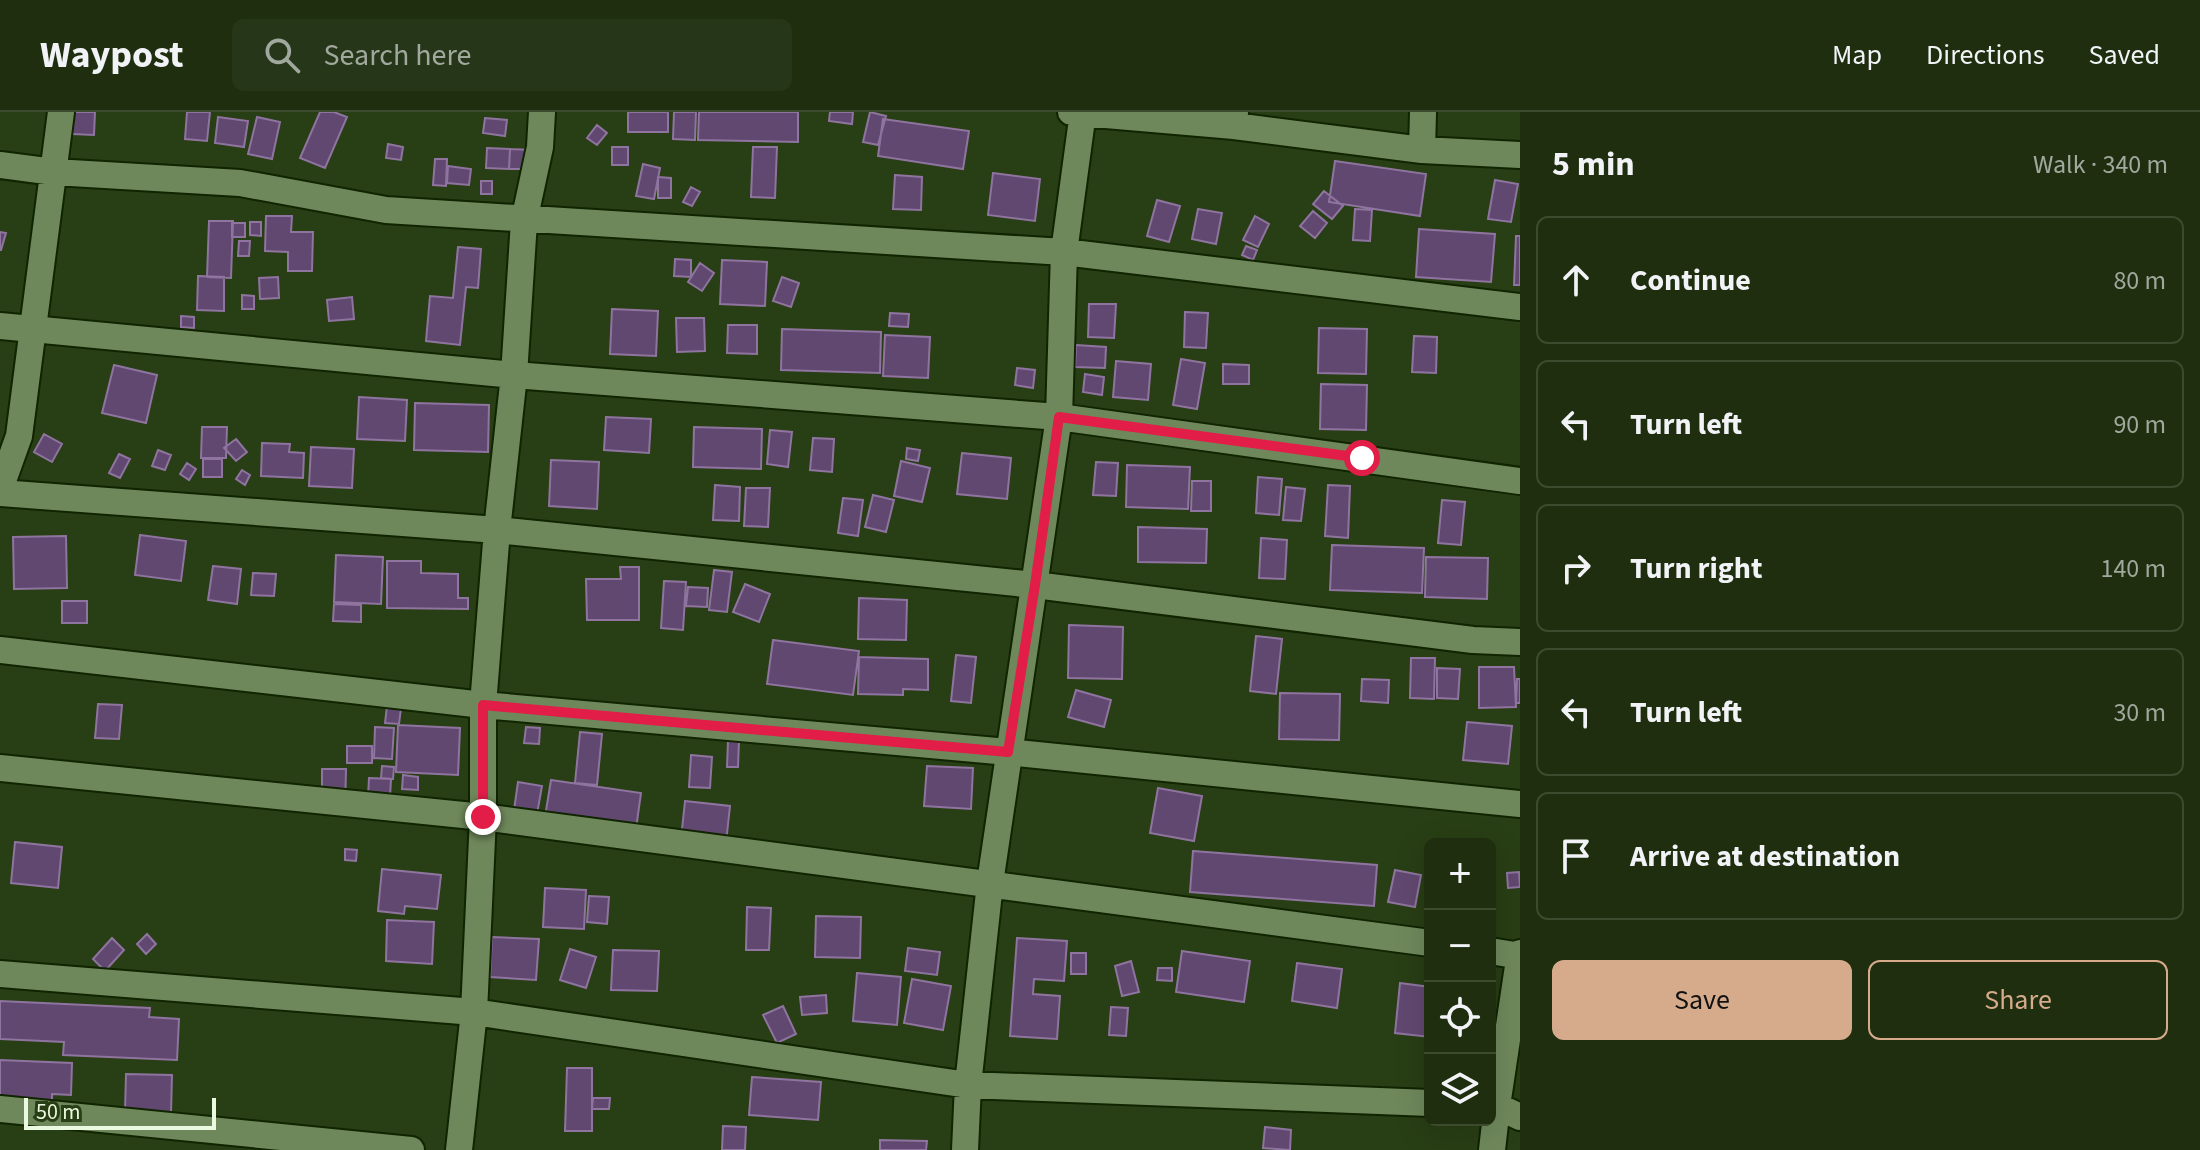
<!DOCTYPE html>
<meta charset="utf-8">
<style>
body{margin:0;font-family:"Source Sans 3",sans-serif;background:#263618;color:#f1f3f6}
.controls{position:absolute;right:24px;bottom:24px;display:grid;overflow:hidden;border-radius:12px;box-shadow:0 8px 32px #0002}
.controls button{width:72px;height:72px;display:grid;place-items:center;padding:0;border:0;border-bottom:2px solid #3c4a2f;background:#1e2e0f;color:#f1f3f6;font:40px sans-serif}
.scale{position:absolute;left:24px;bottom:20px;width:192px;box-sizing:border-box;padding-left:8px;border:4px solid #ebf9e0;border-top:0;font-size:22px;line-height:28px;white-space:nowrap;color:#ebf9e0;-webkit-text-stroke:6px #283e14;paint-order:stroke}
.stop{position:absolute;width:24px;height:24px;margin:-18px;border:6px solid #e11d48;border-radius:50%;background:#fff}
.stop.end{background:#e11d48;border-color:#fff;box-shadow:0 2px 8px #0008}
.list{margin:0;padding:0;list-style:none}
h2{display:flex;justify-content:space-between;align-items:center;height:104px;margin:0;padding:0 32px;font-size:34px}
h2 small{font-size:26px;font-weight:400;color:#a1a89e}
.list li{display:grid;grid-template-columns:52px 1fr auto;gap:24px;align-items:center;box-sizing:border-box;height:128px;margin:0 16px 16px;padding:0 16px;border:2px solid #3c4a2f;border-radius:12px}
.list b{display:block;font-size:30px;white-space:nowrap}
.list em{font-size:26px;font-style:normal;color:#a1a89e}
.actions{display:flex;gap:16px;padding:24px 32px}
.actions a{flex:1;padding:18px 0;border:2px solid #d6ab8b;border-radius:12px;text-align:center;font-size:28px;color:#d6ab8b}
.actions .main{background:#d6ab8b;color:#111}
.icon{flex:none;width:44px;height:44px;fill:none;stroke:currentColor;stroke-width:2;stroke-linecap:round;stroke-linejoin:round}
.map{position:relative;flex:none;width:1520px;height:1038px;overflow:hidden}
header{display:flex;align-items:center;gap:48px;box-sizing:border-box;height:112px;padding:0 40px;background:#1e2e0f;border-bottom:2px solid #3c4a2f}
header strong{font-size:38px}
nav{display:flex;gap:44px;margin-inline-start:auto;font-size:28px}
.search{width:560px;height:72px;background:#263618;display:flex;align-items:center;gap:20px;box-sizing:border-box;padding:0 28px;border-radius:12px;color:#a1a89e;font-size:30px}
main{display:flex}
aside{flex:1;background:#1e2e0f}
.map>svg:first-child{display:block}
.building{fill:#614870;stroke:#8e749f;stroke-width:2}
.lines{fill:none;stroke-linecap:round;stroke-linejoin:round}
.minor-casing{stroke:#102400;stroke-width:30}
.minor{stroke:#6f885b;stroke-width:26}
.route{stroke:#e11d48;stroke-width:10}
</style>
<header>
<strong>Waypost</strong>
<div class="search"><svg class="icon" aria-label="search" viewBox="0 0 24 24"><circle cx="10" cy="10" r="6"/><path d="M15 15l6 6"/></svg>Search here</div>
<nav><a>Map</a><a>Directions</a><a>Saved</a></nav>
</header>
<main>
<div class="map">
<svg width="1520" height="1038" viewBox="0 0 1520 1038">
<rect width="100%" height="100%" fill="#283e14"/>
<!-- building -->
<path class="building" d="M50,0H95L94,23L49,21Z
M187,0H210L207,29L185,27Z
M320,0H334L347,5L325,56L300,46Z
M628,0H668V20H628Z
M674,0H696L695,28L673,27Z
M699,0H798V30L698,28Z
M830,0H853L852,12L829,9Z
M870,0L886,4L878,33L863,30Z
M218,5L248,9L244,35L215,31Z
M257,5L280,10L272,47L248,42Z
M485,6L507,8L505,24L483,21Z
M883,7L969,19L963,57L878,44Z
M597,13L607,21L597,33L587,26Z
M388,32L403,35L401,48L386,46Z
M612,35H628V53H612Z
M753,35H777L775,86L751,85Z
M487,36L510,37L509,57L486,56Z
M510,37L533,38L532,57H509Z
M435,47H447L446,74L433,73Z
M1335,49L1426,62L1420,104L1329,90Z
M643,52L660,56L654,87L636,84Z
M448,54L471,57L469,73L447,71Z
M993,61L1040,67L1035,109L988,103Z
M895,63L922,65L921,98L893,97Z
M658,65L671,66V86H658Z
M1495,68L1518,72L1511,110L1488,107Z
M481,69H492V82H481Z
M691,75L700,80L692,94L683,90Z
M1324,79L1343,94L1332,107L1313,92Z
M1157,88L1180,94L1169,130L1147,124Z
M1198,97L1222,101L1216,132L1192,127Z
M1355,97L1372,98L1370,129L1353,128Z
M1313,99L1327,111L1315,126L1300,114Z
M266,104H292L291,120H313L312,159H288V140L265,139Z
M1255,104L1269,112L1258,135L1243,128Z
M209,109H233L231,166L207,165Z
M250,110H261V124L250,123Z
M232,111H245V125H232Z
M1419,117L1495,122L1491,170L1416,165Z
M0,120L6,121L1,138H0Z
M1516,124H1520V173H1514Z
M239,129H250L249,144H238Z
M1246,134L1257,138L1253,148L1242,143Z
M458,135L481,137L478,176L466,175L460,233L426,229L430,184L453,186Z
M675,147L691,148V165L674,164Z
M722,148L767,150L765,194L720,192Z
M700,151L714,161L702,179L688,170Z
M198,164L224,165V199L197,198Z
M278,165L279,186L260,187L259,166Z
M782,165L799,171L791,195L773,189Z
M242,183L254,184V197H242Z
M352,185L354,207L329,209L327,188Z
M1089,192H1116L1114,226L1088,225Z
M612,197L658,199L656,244L610,242Z
M1185,200L1208,201L1206,236L1184,235Z
M890,201L909,202L908,215L889,214Z
M181,204L194,205V216L181,215Z
M676,206H704L705,239L677,240Z
M728,213H757V242L727,241Z
M1319,216L1367,217L1366,262L1318,261Z
M782,217L881,220L880,261L781,258Z
M885,223L930,225L928,266L883,264Z
M1414,224L1437,225L1436,261L1412,260Z
M1076,233L1106,235L1105,256L1075,255Z
M1181,247L1205,251L1197,297L1173,293Z
M1116,249L1151,252L1148,288L1113,285Z
M1223,252L1249,253V272H1223Z
M114,253L157,263L146,311L102,301Z
M1017,256L1035,258L1033,276L1015,273Z
M1085,262L1104,265L1102,283L1083,280Z
M1321,272L1367,273L1366,318L1320,317Z
M359,285L407,288L405,329L357,327Z
M415,291L489,293L488,340L414,338Z
M606,305L651,307L649,341L604,338Z
M202,315H227L226,346H201Z
M694,315L762,317L761,357L693,355Z
M770,318L792,320L788,355L767,352Z
M44,322L62,332L52,350L34,340Z
M813,326L834,327L832,360L810,358Z
M236,327L247,340L236,349L224,336Z
M262,331L290,332L289,340L304,341L303,366L261,364Z
M311,335L354,337L352,376L309,374Z
M907,336L920,338L918,349L906,347Z
M158,338L171,343L165,358L152,354Z
M962,341L1011,346L1007,387L957,382Z
M119,342L130,347L120,366L109,361Z
M203,347H222V365H203Z
M551,348L599,350L597,397L549,394Z
M901,349L930,356L922,390L894,384Z
M1096,350L1118,351L1116,384L1093,383Z
M187,351L196,357L189,368L180,362Z
M1127,353L1190,355L1188,397L1126,395Z
M242,358L250,363L245,373L236,367Z
M1258,365L1282,367L1279,403L1256,401Z
M1192,369H1211V399H1191Z
M715,373L740,375L739,409L713,408Z
M1328,373L1350,374L1348,426L1325,424Z
M1286,375L1305,377L1301,409L1283,408Z
M746,376H770L768,415L744,414Z
M873,383L894,388L886,420L865,415Z
M843,386L863,388L858,424L838,421Z
M1442,388L1465,390L1461,433L1438,431Z
M1138,415L1207,417L1206,451L1138,450Z
M140,423L186,429L181,469L135,463Z
M66,424L67,476L14,477L13,425Z
M1261,426L1287,428L1285,467L1259,466Z
M1332,433L1424,436L1422,481L1330,478Z
M336,443L383,445L381,492L334,490Z
M1426,445L1488,446L1487,487L1425,485Z
M387,449H421V461L458,462V486H468V497L387,496Z
M213,454L241,457L237,492L208,488Z
M620,455H639V508H587L586,467H621Z
M714,458L732,460L727,500L709,498Z
M253,461L276,462L274,484L251,483Z
M664,469L686,470L683,518L661,516Z
M745,472L770,482L759,510L733,500Z
M688,475L708,476L707,495L686,494Z
M859,486L907,488L906,528L858,527Z
M62,489H87V511H62Z
M334,492L361,493V510L333,509Z
M1069,513L1123,515L1122,567L1068,566Z
M1256,524L1282,527L1276,582L1250,579Z
M773,528L859,539L853,583L767,572Z
M956,543L976,545L971,591L951,589Z
M859,545L928,547V578L903,577V583L858,582Z
M1411,546H1435L1434,587L1410,586Z
M1479,555H1514L1516,595L1479,596Z
M1437,556L1460,557L1458,587L1437,586Z
M1362,567L1389,568L1388,591L1361,589Z
M1517,567H1520V591H1516Z
M1076,578L1111,588L1104,615L1068,605Z
M1280,581L1340,582L1339,628L1279,627Z
M98,592L122,593L119,627L95,626Z
M387,594L401,596L399,612L385,611Z
M1467,610L1512,614L1508,652L1463,648Z
M398,613L460,616L458,663L396,660Z
M375,615L394,616L392,647L374,646Z
M526,615L540,616L539,632L524,631Z
M580,620L602,622L597,673L575,671Z
M728,629H739L738,655H727Z
M347,634H372V651H347Z
M691,643L712,645L710,676L689,675Z
M382,654L394,655L393,667L381,666Z
M927,654L973,656L971,697L924,694Z
M322,657H346L345,700H322Z
M403,663L418,665V678L402,677Z
M369,666L391,667L389,704L367,703Z
M551,668L641,681L635,724L544,711Z
M518,670L542,674L537,702L514,698Z
M1158,676L1202,684L1194,729L1150,721Z
M685,689L730,694L726,731L681,727Z
M15,730L62,735L58,776L11,771Z
M345,737L357,738L356,749L345,748Z
M1193,739L1377,753L1374,794L1190,780Z
M382,757L441,763L437,797L405,794L404,802L378,799Z
M1395,758L1421,763L1415,795L1388,790Z
M1519,760L1520,775L1508,776L1507,761Z
M545,776L586,778L584,817L543,815Z
M589,784L609,785L607,812L587,810Z
M747,795L771,796L769,838H746Z
M816,804L861,805L860,846L815,845Z
M387,808L434,810L432,852L386,849Z
M147,822L156,832L146,842L137,832Z
M492,825L539,827L536,868L490,865Z
M112,826L124,838L105,859L93,847Z
M1017,826L1067,829L1064,869L1034,867L1033,882L1060,884L1057,927L1010,924Z
M908,836L940,840L937,863L905,859Z
M570,837L596,845L586,876L560,868Z
M613,838L659,839L657,879L611,878Z
M1182,839L1250,849L1244,890L1176,880Z
M1071,841H1086V862H1071Z
M1131,849L1139,880L1122,884L1115,854Z
M1297,851L1342,857L1337,896L1292,889Z
M1158,856H1172V869L1157,868Z
M857,861L901,865L897,913L853,909Z
M912,867L951,874L943,918L904,911Z
M1400,871L1430,875V925L1395,921Z
M826,883L827,901L802,903L800,885Z
M0,889L150,896L149,905L179,907L177,948L63,943L64,930L0,927Z
M783,894L796,922L777,931L763,903Z
M1111,895L1128,896L1126,924L1109,923Z
M0,948L72,951L71,983L52,982V990L0,989Z
M567,956H592V1019H565Z
M126,962L172,963L171,1001L125,1000Z
M752,965L821,970L818,1008L749,1003Z
M593,986H610L609,997H592Z
M723,1014L746,1015L745,1038H722Z
M1265,1015L1291,1018L1290,1038L1263,1036Z
M880,1028L927,1029L926,1038H880Z"/>
<g class="lines">
<!-- minor casing -->
<g class="minor-casing">
<path id="minor" d="M1071,0L1234,14
M1235,0L1234,14L1422,38L1520,43
M1422,38L1423,0
M0,53L54,60L240,71L386,98L1064,140L1520,195
M0,214L514,263L1059,305L1520,369
M0,377L19,324L61,0
M0,381L497,418L1035,473L1473,528L1520,530
M0,538L483,593L1008,640L1520,692
M0,656L483,705L1430,831
M1490,839L1520,844
M1520,841L1497,994L1520,1005
M0,862L474,900L968,973L1430,991
M1490,994H1497L1492,1038
M0,997L411,1038
M459,1038L474,900L483,705V593L497,418L514,263L524,109L540,35L542,0
M965,1038L968,973L990,771L1059,305L1064,140L1083,0"/>
</g>
<!-- minor -->
<use href="#minor" class="minor"/>
</g>
<g class="lines">
<!-- route -->
<path class="route" d="M483,705V593L1008,640L1035,473L1059,305L1362,346"/>
</g>
</svg>
<div class="controls">
<button>+</button>
<button>−</button>
<button><svg class="icon" aria-label="locate" viewBox="0 0 24 24"><circle cx="12" cy="12" r="6"/><path d="M12 2v4M12 18v4M2 12h4M18 12h4"/></svg></button>
<button><svg class="icon" aria-label="layers" viewBox="0 0 24 24"><path d="M12 4l9 5-9 5-9-5zM3 14l9 5 9-5"/></svg></button>
</div>
<div class="scale">50 m</div>
<div class="stop" style="left:1362px;top:346px"></div>
<div class="stop end" style="left:483px;top:705px"></div>
</div>
<aside>
<h2>5 min<small>Walk · 340 m</small></h2>
<ul class="list">
<li><svg class="icon" aria-label="ahead" viewBox="0 0 24 24"><path d="M12 20V5M6 11l6-6 6 6"/></svg><div><b>Continue</b></div><em>80 m</em></li>
<li><svg class="icon" aria-label="left" viewBox="0 0 24 24"><path d="M17 20v-9H6M10 6l-5 5 5 5"/></svg><div><b>Turn left</b></div><em>90 m</em></li>
<li><svg class="icon" aria-label="right" viewBox="0 0 24 24"><path d="M7 20v-9h11M14 6l5 5-5 5"/></svg><div><b>Turn right</b></div><em>140 m</em></li>
<li><svg class="icon" aria-label="left" viewBox="0 0 24 24"><path d="M17 20v-9H6M10 6l-5 5 5 5"/></svg><div><b>Turn left</b></div><em>30 m</em></li>
<li><svg class="icon" aria-label="arrive" viewBox="0 0 24 24"><path d="M6 21V4h12l-3 4 3 4H6"/></svg><div><b>Arrive at destination</b></div></li>
</ul>
<div class="actions"><a class="main">Save</a><a>Share</a></div>
</aside>
</main>
